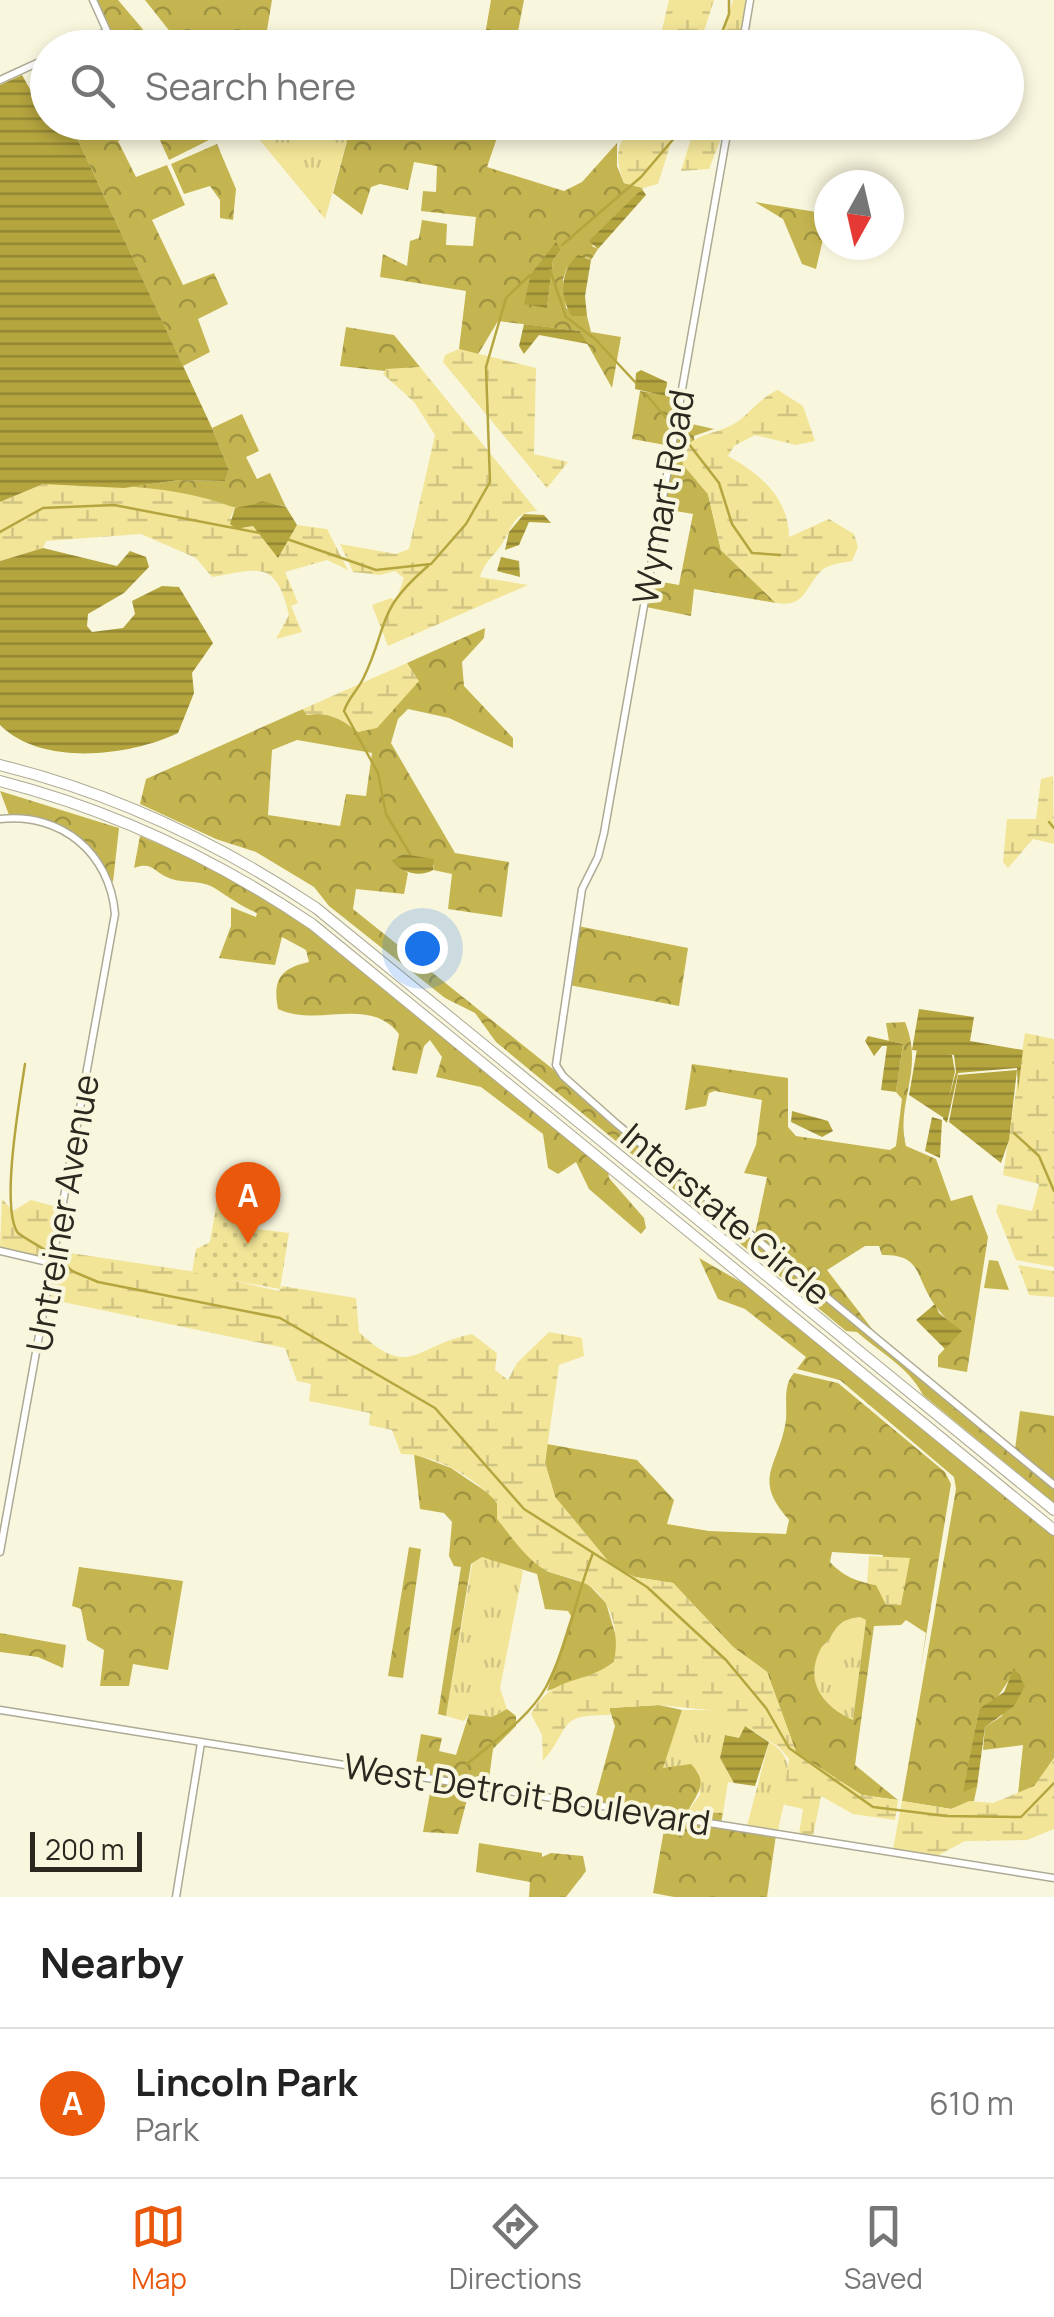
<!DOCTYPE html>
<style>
body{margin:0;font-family:Manrope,sans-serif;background:#f2f2f2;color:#222}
.compass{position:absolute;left:814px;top:170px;width:90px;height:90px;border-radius:50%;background:#fff;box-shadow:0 5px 15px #0003;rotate:188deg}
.scale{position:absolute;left:30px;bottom:25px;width:112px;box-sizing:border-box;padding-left:10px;border:5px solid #2a281f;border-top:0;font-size:28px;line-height:35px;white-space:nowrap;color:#2a281f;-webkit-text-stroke:8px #f9f6de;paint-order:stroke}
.you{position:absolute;left:422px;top:948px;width:35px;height:35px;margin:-25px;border:8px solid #fff;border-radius:50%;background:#1a73e8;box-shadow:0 0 0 15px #1a73e833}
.badge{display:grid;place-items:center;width:65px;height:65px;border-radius:50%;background:#ea580c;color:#fff;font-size:32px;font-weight:700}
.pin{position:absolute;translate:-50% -82px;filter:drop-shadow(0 2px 5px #0008)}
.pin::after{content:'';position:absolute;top:52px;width:35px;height:30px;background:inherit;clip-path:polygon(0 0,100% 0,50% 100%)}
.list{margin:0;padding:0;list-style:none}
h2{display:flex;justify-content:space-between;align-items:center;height:130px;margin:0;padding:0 40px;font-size:42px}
h2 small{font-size:32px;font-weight:400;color:#767676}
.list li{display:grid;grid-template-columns:65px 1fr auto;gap:30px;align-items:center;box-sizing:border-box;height:150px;padding:0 40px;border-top:2px solid #e0e0e0}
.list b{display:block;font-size:38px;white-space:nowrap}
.list p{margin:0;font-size:32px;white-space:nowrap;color:#767676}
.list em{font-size:32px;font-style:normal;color:#767676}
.icon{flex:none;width:55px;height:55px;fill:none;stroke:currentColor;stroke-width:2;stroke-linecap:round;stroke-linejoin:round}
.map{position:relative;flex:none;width:1054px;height:1897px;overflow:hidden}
.search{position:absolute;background:#fff;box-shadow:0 5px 15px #0003;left:30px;right:30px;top:30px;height:110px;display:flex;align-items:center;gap:25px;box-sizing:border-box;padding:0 35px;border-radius:55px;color:#767676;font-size:38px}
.sheet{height:280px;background:#fff}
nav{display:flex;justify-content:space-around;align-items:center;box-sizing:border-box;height:140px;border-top:2px solid #e0e0e0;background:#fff;font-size:28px;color:#767676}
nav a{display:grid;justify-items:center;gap:5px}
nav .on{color:#ea580c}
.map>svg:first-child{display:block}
.grass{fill:url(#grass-tufts)}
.forest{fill:url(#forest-crowns);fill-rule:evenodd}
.wetland{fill:url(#wetland-marsh)}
.park{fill:url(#park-dots)}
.water{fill:url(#water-rules)}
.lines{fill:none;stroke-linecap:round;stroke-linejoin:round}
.stream{stroke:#b5a53f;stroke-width:2.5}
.tertiary-casing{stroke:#adaa94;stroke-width:9}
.motorway-casing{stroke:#adaa94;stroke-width:12}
.tertiary{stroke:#fff;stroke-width:6}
.motorway{stroke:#fff;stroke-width:10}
.labels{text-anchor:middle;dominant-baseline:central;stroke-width:8;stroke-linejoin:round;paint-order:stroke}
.street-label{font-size:35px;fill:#2a281f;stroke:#f9f6de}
</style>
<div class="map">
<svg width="1054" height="1897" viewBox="0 0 1054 1897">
<defs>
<pattern id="grass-tufts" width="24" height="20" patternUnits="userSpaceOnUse" patternTransform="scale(2.5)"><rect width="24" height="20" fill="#f2e598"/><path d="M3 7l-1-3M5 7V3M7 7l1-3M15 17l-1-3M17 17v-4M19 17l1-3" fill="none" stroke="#d0c483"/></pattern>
<pattern id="forest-crowns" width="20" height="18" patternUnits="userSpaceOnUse" patternTransform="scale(2.5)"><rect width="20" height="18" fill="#c5b550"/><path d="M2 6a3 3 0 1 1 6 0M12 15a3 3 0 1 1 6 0" fill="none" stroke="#a09342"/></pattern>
<pattern id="wetland-marsh" width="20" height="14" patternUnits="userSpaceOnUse" patternTransform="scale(2.5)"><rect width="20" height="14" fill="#f2e598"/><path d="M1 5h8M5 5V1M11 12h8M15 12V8" fill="none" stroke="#d0c483"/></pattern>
<pattern id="park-dots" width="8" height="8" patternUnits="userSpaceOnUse" patternTransform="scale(2.5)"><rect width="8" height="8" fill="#f2e598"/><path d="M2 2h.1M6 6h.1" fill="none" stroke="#d0c483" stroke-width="1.8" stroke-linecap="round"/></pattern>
<pattern id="water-rules" width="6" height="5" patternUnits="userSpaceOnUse" patternTransform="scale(2.5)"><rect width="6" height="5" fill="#b5a53f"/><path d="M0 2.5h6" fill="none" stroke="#938634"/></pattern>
</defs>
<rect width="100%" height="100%" fill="#f9f6de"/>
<!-- grass -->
<path class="grass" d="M283,122L352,123L325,219L258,138L262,123Z
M482,1557L508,1562L523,1571L500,1688L507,1709L492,1717L469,1714L464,1721L446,1716L472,1564Z
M860,1617L866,1620L853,1721C825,1707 804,1683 819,1650C822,1646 828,1643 830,1638C838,1624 843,1619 860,1617Z
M682,1710H710L745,1726L739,1738L725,1735L720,1758L734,1783L728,1782L723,1813L688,1811L700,1795L698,1771L662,1769Z
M769,1742C803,1759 783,1800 778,1831L747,1826Z"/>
<!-- forest -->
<path class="forest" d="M96,0H118L158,47H117Z
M145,0H272L266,36L240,32L238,47L183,48Z
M491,0H524L515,47H501L485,35Z
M70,123H119L125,136L118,141L136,177L167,165L185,205L152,220L183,285L214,273L228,304L198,319L210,352L183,366Z
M152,123H220L227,131L169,160Z
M352,123H502L487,167L564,191L582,182L617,143V166L624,183L643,188L592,246L598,249L591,260L586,257L567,268L563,279L566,308L587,316L591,332L621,337L612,388L580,331L498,321L477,356L459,349L466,291L380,277L383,254L407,266L410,241L419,238L422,220L447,224L446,245L473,246L476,217L421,211L423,191L436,192L437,166L414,162L408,190L380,184L371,187L362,215L333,193ZM561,250L553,260L547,307L531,274Z
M217,144L236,189L233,220L220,218V200L210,186L184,194L171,164Z
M755,202L829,214L816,269L802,264L783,219Z
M346,327L394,335L420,367L385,371L340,366Z
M640,391L679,397L671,446L632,439Z
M242,414L259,451L246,457L257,479L270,473L286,507C266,500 250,511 232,507C195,498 162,492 124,488L179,480L225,481L229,470L212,428Z
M679,421L714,429L694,436L697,481L708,494L721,550L776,603L694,589L691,616L646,607L651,580L679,585L693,514L664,509Z
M485,628L484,638L462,662L464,686L513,738V748L449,718L408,709L398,719L391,743L455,853L509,862L502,917L448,909L452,874L433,870L434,865L403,854L391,860L408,873L404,894L356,889L353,909L554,1070L1054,1488V1503L923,1395C909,1367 878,1351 857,1332L846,1331L496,1042L475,1013L445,998L329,906L314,887L256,852L216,839L140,804L146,779L303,709L307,715C328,711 342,719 358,732L389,714L418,681L407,663ZM297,740L372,753L366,796L346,794L340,826L268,815L272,750Z
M0,791L119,828L113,882C79,840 73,816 9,815Z
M140,836C317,907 462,1051 608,1170L609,1178L644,1218L646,1228L641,1234L589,1189L576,1162L558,1174L548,1168L543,1134L481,1087L436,1077L442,1057L430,1040L424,1046L417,1074L392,1070L399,1034C369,995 319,1028 278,1009C272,978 282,968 309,962L306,950L282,937L275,965L219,958L231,926V907L256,917L257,913C241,906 230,898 216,889C202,879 183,884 169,878C154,873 153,861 134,868Z
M578,926L688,948L679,1006L569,985Z
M905,1022C925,1071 895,1102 906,1146L936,1159L951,1201L972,1195L988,1237L967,1372L938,1367V1356L961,1331C947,1320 936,1310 928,1294C915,1269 917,1255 882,1255L879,1246H865L827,1270L879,1338L755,1234L767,1177L744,1173L756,1145L762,1100L715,1091L709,1093L706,1106L685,1110L692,1064L788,1078V1127L796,1136L890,1150L896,1146L902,1099L896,1092L903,1044L889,1041L886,1023Z
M699,1258L753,1289L1054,1536V1758L1035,1786L1018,1794L1023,1745L983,1750L985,1727L1002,1716L1011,1677L993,1704L979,1709L964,1791L977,1787L974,1801L951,1809L902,1801L956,1489L954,1477L840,1380L797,1369L806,1357L745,1309L718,1299Z
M989,1260L998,1261L1009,1290L984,1288Z
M794,1373L838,1383L945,1472L951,1484L920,1673L926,1633L906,1620L901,1625L874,1626L855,1765L898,1800L862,1795L818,1770L796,1752L767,1672L733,1647L673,1583L635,1577L612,1566L555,1497L545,1463L547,1444L637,1460L674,1500L667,1524L709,1531L786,1534L789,1520C753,1480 776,1469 785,1426C789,1408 781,1387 794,1373ZM832,1552L883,1555L876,1585C856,1581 844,1577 830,1562ZM860,1617L866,1620L853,1720C824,1707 804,1683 820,1650C822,1645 828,1643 830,1638C838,1624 843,1619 860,1617Z
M1020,1411L1054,1416V1482L1015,1449Z
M414,1454L451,1468L491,1495L546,1571L588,1584L606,1603L618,1643L614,1662L600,1672L547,1691L571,1616L568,1611L545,1609L537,1574L482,1557L471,1564L446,1716L438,1714L461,1567L454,1566L449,1556L452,1522L444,1513L420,1509Z
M409,1547L421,1549L403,1678L388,1676Z
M79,1567L183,1581L168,1670L133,1664L129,1686H100L104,1650L87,1640L81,1609L72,1606Z
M0,1633L66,1645L63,1668L38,1657L0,1652Z
M659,1705L682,1710L663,1768L691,1764C709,1783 698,1792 688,1811L723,1813L721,1822L594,1803L615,1726L609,1708Z
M507,1709L516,1716V1726L493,1749L488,1786L414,1775L421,1734L442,1738L439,1751L456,1755L469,1714L492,1717Z
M432,1782L470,1788L458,1834L423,1832Z
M666,1818L776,1835L767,1897H674L653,1893Z
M479,1843L542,1853V1857L551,1853L583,1856L586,1871L566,1897H529L530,1882L476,1872Z"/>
<!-- wetland -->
<path class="wetland" d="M669,0H714L699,47H658Z
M733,0H748L740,47L719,48Z
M632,123H677L658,184L643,188L624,183C614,155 617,147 632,123Z
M696,123H727L709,169L681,171Z
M459,349L536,368L534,454L568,462L547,488L443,362L445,355Z
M420,367L537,511C514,512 514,525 503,542C495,556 485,560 480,577L528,585L388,646L372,605L391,598L396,601L404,578L395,571L380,575L353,572L340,544L396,554L409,549L435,435L414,402L383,374L386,369Z
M778,390L803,406L815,441L796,445L755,435L734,446L728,456C759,473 789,498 789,537L829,519L854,534L858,547L852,561C842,563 827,564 820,572C805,588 805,608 776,603L721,550L708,494L683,465L681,451C697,433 712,435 732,425C749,416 758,398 778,390Z
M43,484C105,484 177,485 235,508L230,518L244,528L253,526L282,553L283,543L297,525L327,529L348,570L327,560L285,572L298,603L291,606L302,632L276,639L289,615C276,559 259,569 212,577L196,558L141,534L46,541L43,548L0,561V502Z
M407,663L419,681L377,728L358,732C342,719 328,711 307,715L303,709Z
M1053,776L1054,844L1033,839L1008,868L1003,862L1007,819H1036L1041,779Z
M1025,1033L1054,1039V1267L1016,1260L996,1211L998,1204L1032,1211L1039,1184L1003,1175Z
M2,1199L13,1211L31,1200L61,1208L51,1260L0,1248Z
M57,1251L190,1271L279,1291L282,1286L356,1298L359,1332C411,1381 415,1345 472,1334L497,1353L495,1370L508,1380L517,1363L549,1332L582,1338L584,1356L559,1365L545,1463L555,1497L612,1566L635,1577L673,1583L733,1647L767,1672L796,1752L862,1795L898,1800L895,1820L853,1814L821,1796L813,1836L799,1834L803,1809L782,1804L789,1759L779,1747L750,1729L710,1710L659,1705L610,1708V1715C555,1714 572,1728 543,1761L542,1735L531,1714C552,1674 582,1686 614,1662C620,1632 612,1595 582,1582C570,1577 555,1575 545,1570C525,1558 511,1536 497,1519V1503C476,1478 435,1454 401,1454L392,1430L369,1425L370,1413L309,1401L311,1384L297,1381L285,1348L48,1299Z
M1018,1265L1054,1271V1297L1029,1295Z
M869,1556L910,1558L901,1605H886L876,1585L867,1583Z
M1054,1758V1829L1027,1840L965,1841L937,1856L893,1849L902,1801L951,1809L969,1801L993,1803L1034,1786Z"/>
<!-- park -->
<path class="park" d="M218,1195L261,1203L257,1229L289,1233L280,1289L192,1273L196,1249L210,1242Z"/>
<!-- water -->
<path class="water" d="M22,75L35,98L47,94L48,122L70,123L212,428L229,470L225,481L179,480L124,488L43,484L0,502V85Z
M642,189L646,195L598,249L589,241Z
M556,242L561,250L553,260L547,308L524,304L531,274Z
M578,255L591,260L585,296L587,316H572C559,298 560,269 578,255Z
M524,324L580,331L588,344L539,335L524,354L519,346Z
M641,370L667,382L666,396L635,389L636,373Z
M266,502L286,507L297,525L278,558L253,526L236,529L230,524L235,508Z
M524,514L544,515L551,523L529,522L519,545L505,550L509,532Z
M43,548L117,566L130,551L146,557L149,567L124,593L88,614L87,626L92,632L123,628L135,614L132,601L162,586L179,587L213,643L192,673L194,693L178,733C130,756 42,767 0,725V561Z
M501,557L519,561L520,577L497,571Z
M403,854L434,859L433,870C419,878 400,872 391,860Z
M919,1009L974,1017L970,1041L1023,1050L1018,1091L1017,1068L958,1073L947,1123L943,1119L956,1072L954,1055L912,1050Z
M868,1036L903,1044L896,1092L881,1090L887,1046H882L874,1056L865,1041Z
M917,1049L952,1055L955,1072L944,1118L909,1095Z
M1017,1070L1009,1140L1001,1163L949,1122L958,1075Z
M792,1111L828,1121L833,1131L822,1137L791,1122Z
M932,1117L942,1120L940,1158L925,1151Z
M935,1304L939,1313L962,1331L945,1349L916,1320Z
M1014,1668L1025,1686L1014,1706L985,1727L977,1787L963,1792L979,1709L1004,1692Z
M745,1726L769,1742L755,1786L734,1783L720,1758L725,1735L739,1738Z"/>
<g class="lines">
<!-- stream -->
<path class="stream" d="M716,48L729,14V0
M562,245L641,177L688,122
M550,270L566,317L595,339L636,383
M645,393L672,425
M678,430L719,483L732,524L752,553L780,555
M0,532L43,508L114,505L260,533
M287,539L376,570L431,564L466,524L490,482L486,367L506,298L530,275
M1049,822L1054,828
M410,854L386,814L378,773L344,711C349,697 357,691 363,679C390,623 374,613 428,566
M25,1064C20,1098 0,1208 18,1233C27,1240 40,1246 51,1254
M1014,1133L1039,1156L1054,1191
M57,1257L72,1271L98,1282L280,1318L435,1408L524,1509L647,1587L726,1660L766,1708L789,1748L873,1807L946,1816L1021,1817L1054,1783
M467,1764C493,1742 529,1718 546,1687C568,1645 576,1596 593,1553"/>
<!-- tertiary casing -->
<g class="tertiary-casing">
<path id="tertiary" d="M72,48L107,31L93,0
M742,48L750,0
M0,80L48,58
M729,122L604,833L598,857L582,889L556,1065L563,1076L617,1124L1054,1485
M0,819C61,812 110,853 115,914L0,1552
M0,1251L52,1263
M0,1710L1054,1878
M176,1897L201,1743"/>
</g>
<!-- motorway casing -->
<g class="motorway-casing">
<path id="motorway" d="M0,765C113,793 219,843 316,908L1054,1510
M0,781C113,810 216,859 312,924L1054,1530"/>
</g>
<!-- tertiary -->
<use href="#tertiary" class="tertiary"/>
<!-- motorway -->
<use href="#motorway" class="motorway"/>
</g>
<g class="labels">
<!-- street labels -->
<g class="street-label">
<text transform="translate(663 497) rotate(-80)">Wymart Road</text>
<text transform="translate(62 1213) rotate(-80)">Untreiner Avenue</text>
<text transform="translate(726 1214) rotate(40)">Interstate Circle</text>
<text transform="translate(527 1794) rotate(9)">West Detroit Boulevard</text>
</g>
</g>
</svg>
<svg class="compass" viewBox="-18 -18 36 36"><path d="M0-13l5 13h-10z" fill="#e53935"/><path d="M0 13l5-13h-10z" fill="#767676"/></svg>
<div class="scale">200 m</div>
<div class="you"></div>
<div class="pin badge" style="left:248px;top:1244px">A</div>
<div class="search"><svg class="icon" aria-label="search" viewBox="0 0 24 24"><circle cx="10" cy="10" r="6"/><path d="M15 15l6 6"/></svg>Search here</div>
</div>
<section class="sheet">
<h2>Nearby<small></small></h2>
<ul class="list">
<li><span class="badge">A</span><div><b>Lincoln Park</b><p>Park</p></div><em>610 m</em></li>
</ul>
</section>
<nav>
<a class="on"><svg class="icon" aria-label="map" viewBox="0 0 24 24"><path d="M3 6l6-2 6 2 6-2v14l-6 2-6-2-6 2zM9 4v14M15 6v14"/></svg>Map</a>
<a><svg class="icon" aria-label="directions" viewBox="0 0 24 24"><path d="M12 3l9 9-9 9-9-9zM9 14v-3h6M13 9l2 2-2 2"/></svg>Directions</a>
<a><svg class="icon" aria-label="saved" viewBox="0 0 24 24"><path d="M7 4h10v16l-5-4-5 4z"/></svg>Saved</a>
</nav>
